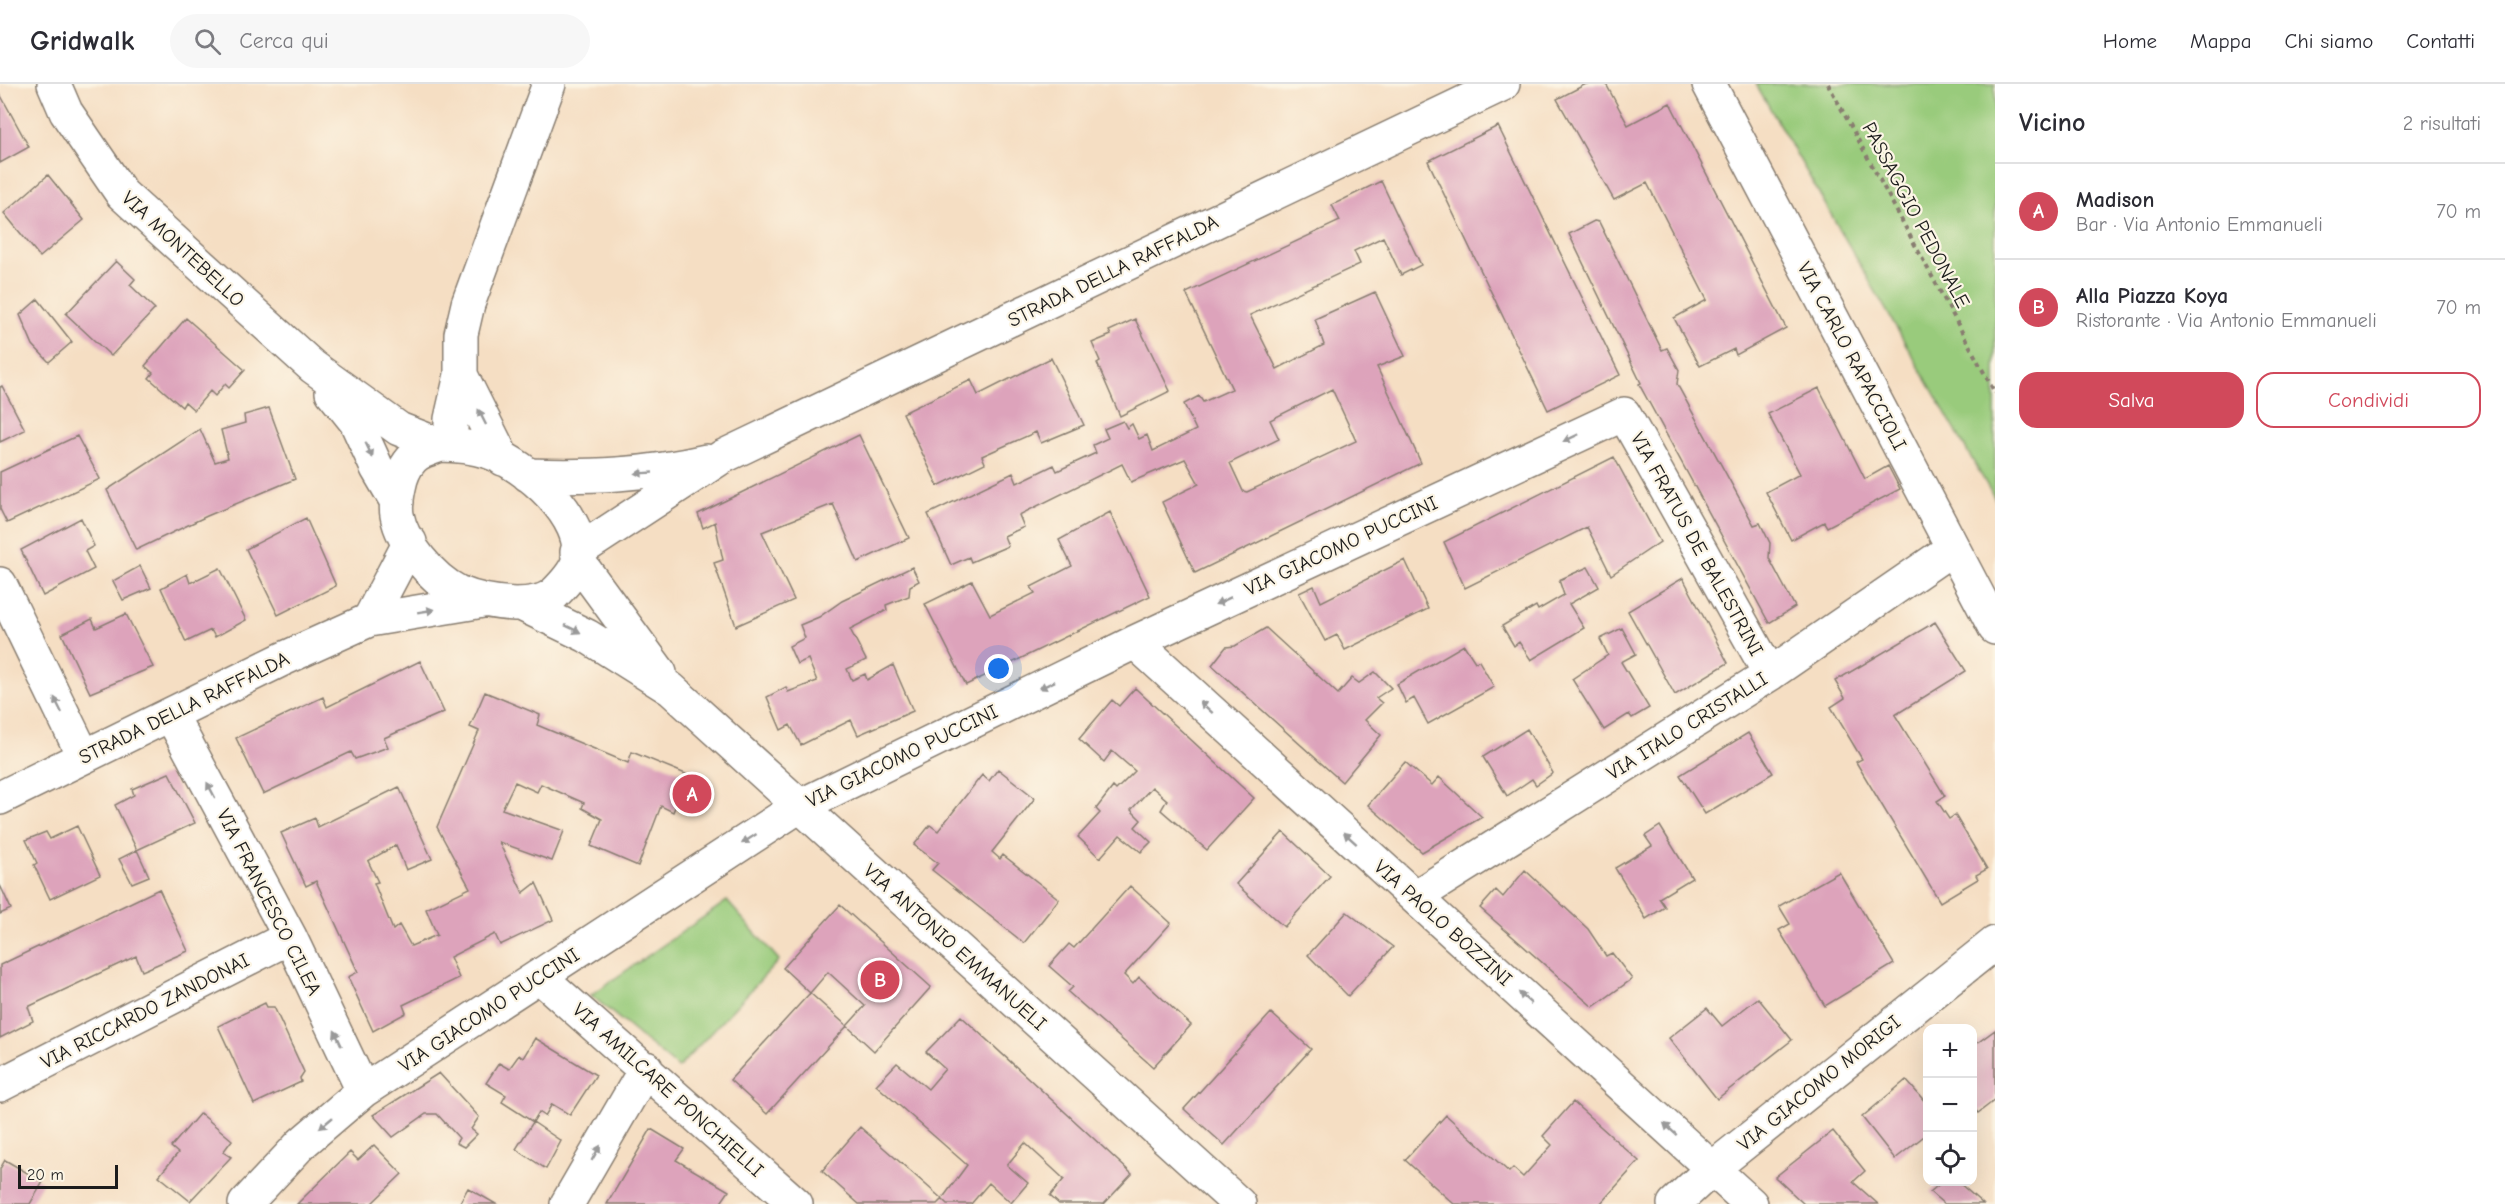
<!DOCTYPE html>
<html lang="it">
<meta charset="utf-8">
<style>
body{margin:0;font-family:"Comic Neue",sans-serif;background:#f7f7f7;color:#2b2b33}
.controls{position:absolute;right:18px;bottom:18px;display:grid;overflow:hidden;border-radius:12px;box-shadow:0 6px 24px #0002}
.controls button{width:54px;height:54px;display:grid;place-items:center;padding:0;border:0;border-bottom:2px solid #e1e1e2;background:#fff;color:#2b2b33;font:30px sans-serif}
.scale{position:absolute;left:18px;bottom:15px;width:100px;box-sizing:border-box;padding-left:6px;border:3px solid #1c1c1c;border-top:0;font-size:16px;line-height:21px;white-space:nowrap;color:#1c1c1c;-webkit-text-stroke:4px #fcf5e5;paint-order:stroke}
.you{position:absolute;left:999px;top:585px;width:21px;height:21px;margin:-15px;border:4px solid #fff;border-radius:50%;background:#1a73e8;box-shadow:0 0 0 9px #1a73e833}
.badge{display:grid;place-items:center;width:39px;height:39px;border-radius:50%;background:#d1495b;color:#fff;font-size:20px;font-weight:700}
.pin{position:absolute;translate:-50% -50%;border:3px solid #fff;box-shadow:0 2px 6px #0006}
.list{margin:0;padding:0;list-style:none}
h2{display:flex;justify-content:space-between;align-items:center;height:78px;margin:0;padding:0 24px;font-size:26px}
h2 small{font-size:20px;font-weight:400;color:#7c7c81}
.list li{display:grid;grid-template-columns:39px 1fr auto;gap:18px;align-items:center;box-sizing:border-box;height:96px;padding:0 24px;border-top:2px solid #e1e1e2}
.list b{display:block;font-size:22px;white-space:nowrap}
.list p{margin:0;font-size:20px;white-space:nowrap;color:#7c7c81}
.list em{font-size:20px;font-style:normal;color:#7c7c81}
.actions{display:flex;gap:12px;padding:18px 24px}
.actions a{flex:1;padding:14px 0;border:2px solid #d1495b;border-radius:18px;text-align:center;font-size:21px;color:#d1495b}
.actions .main{background:#d1495b;color:#fff}
.icon{flex:none;width:33px;height:33px;fill:none;stroke:currentColor;stroke-width:2;stroke-linecap:round;stroke-linejoin:round}
.map{position:relative;flex:none;width:1995px;height:1120px;overflow:hidden}
header{display:flex;align-items:center;gap:36px;box-sizing:border-box;height:84px;padding:0 30px;background:#fff;border-bottom:2px solid #e1e1e2}
header strong{font-size:28px}
nav{display:flex;gap:33px;margin-inline-start:auto;font-size:21px}
.search{width:420px;height:54px;background:#f7f7f7;display:flex;align-items:center;gap:15px;box-sizing:border-box;padding:0 21px;border-radius:33px;color:#7c7c81;font-size:22px}
main{display:flex}
aside{flex:1;background:#fff}
.map>svg:first-child{display:block}
.green{fill:#99cb7b;stroke:#5a744c;stroke-width:1.5}
.building{fill:#dda3bb;fill-rule:evenodd}
.lines{fill:none;stroke-linecap:round;stroke-linejoin:round}
.minor-casing{stroke:#887d70;stroke-width:36}
.path{stroke:#887d70;stroke-width:4;stroke-dasharray:4.5 4.5;stroke-linecap:butt}
.minor{stroke:#fff;stroke-width:33}
.oneway{fill:#999}
.labels{text-anchor:middle;dominant-baseline:central;stroke-width:4.5;stroke-linejoin:round;paint-order:stroke}
.street-label{font-size:20px;fill:#1c1c1c;stroke:#fcf5e5}
</style>
<header>
<strong>Gridwalk</strong>
<div class="search"><svg class="icon" aria-label="search" viewBox="0 0 24 24"><circle cx="10" cy="10" r="6"/><path d="M15 15l6 6"/></svg>Cerca qui</div>
<nav><a>Home</a><a>Mappa</a><a>Chi siamo</a><a>Contatti</a></nav>
</header>
<main>
<div class="map">
<svg width="1995" height="1120" viewBox="0 0 1995 1120">
<rect width="100%" height="100%" fill="#fcf5e5"/>
<filter id="ink" filterUnits="userSpaceOnUse"><feTurbulence type="fractalNoise" baseFrequency=".0167" numOctaves="2"/><feDisplacementMap in="SourceGraphic" scale="12" xChannelSelector="R" yChannelSelector="G"/><feConvolveMatrix kernelMatrix="1 2 1 2 8 2 1 2 1" color-interpolation-filters="sRGB"/></filter>
<filter id="wash" filterUnits="userSpaceOnUse"><feTurbulence type="fractalNoise" baseFrequency=".008" numOctaves="4" result="noise"/><feDisplacementMap in="SourceGraphic" scale="24" xChannelSelector="R" yChannelSelector="G"/><feGaussianBlur stdDeviation="1.35" result="paint"/><feColorMatrix in="noise" values="0 0 0 0 0 0 0 0 0 0 0 0 0 0 0 0 0 1.4 0 .05"/><feComposite in="paint" operator="in"/></filter>
<g filter="url(#wash)">
<rect width="100%" height="100%" fill="#f5dec3"/>
<!-- green -->
<path class="green" d="M1756,0H1995V415Z
M727,817L779,876L678,984L591,911Z"/>
<g id="blocks">
<!-- building -->
<path class="building" d="M1586,0H1606L1628,41L1670,19L1786,244L1736,271L1734,265L1700,282L1674,234L1707,216L1647,99L1614,116L1557,15Z
M0,10L29,63L0,79Z
M1498,42L1620,291L1548,326L1428,77Z
M48,91L84,136L40,173L4,129Z
M1381,97L1421,181L1401,191L1383,153L1354,167L1360,180L1250,231L1277,285L1324,261L1315,235L1375,208L1405,272L1377,283L1421,379L1195,489L1162,418L1199,400L1185,375L1131,398L1122,380L1019,431L1024,443L1004,452L1008,462L971,478L969,473L951,481L928,430L1013,389L1017,399L1054,381L1057,387L1096,369L1093,361L1108,354L1104,345L1123,337L1127,344L1132,340L1139,355L1147,351L1153,367L1196,346L1184,320L1199,312L1203,318L1232,305L1186,209L1340,137L1332,121ZM1332,305L1356,357L1247,408L1243,407L1230,379L1279,355L1270,336Z
M1594,137L1599,138L1662,266L1667,264L1679,286L1677,300L1754,441L1760,439L1770,459L1769,474L1795,523L1769,539L1639,300L1641,299L1569,150Z
M116,177L135,195L130,201L155,225L111,272L66,230Z
M38,215L72,258L49,278L33,261L20,231Z
M186,234L245,286L229,304L225,300L215,312L210,307L194,326L185,318L182,323L149,294L153,289L145,282Z
M1135,235L1170,307L1120,332L1097,279L1100,277L1092,259L1111,251L1109,247Z
M1051,274L1084,341L1041,359L1036,348L982,372L985,379L938,402L903,329L971,296L978,311Z
M2,302L25,346L0,358V303Z
M1819,304L1865,395L1888,382L1900,405L1827,443L1824,438L1791,456L1766,408L1800,390L1768,330Z
M269,324L295,395L207,432L136,466L107,406L200,345L215,378L228,374L221,346L245,339L244,331Z
M859,351L909,454L858,478L833,420L762,448L794,516L736,542L714,479L723,476L715,438L703,444L698,430Z
M77,352L100,395L7,439L0,425V388Z
M1614,373L1660,458L1611,491L1587,443L1465,504L1444,458Z
M1110,428L1150,512L966,601L925,520L972,497L990,531L1035,509L1031,503L1072,482L1059,456Z
M81,434L94,462L85,467L94,485L43,512L21,466Z
M306,434L336,502L278,531L246,465Z
M1405,476L1428,525L1345,566L1337,551L1325,557L1299,509L1314,502L1321,518Z
M140,482L151,504L123,516L113,497Z
M912,483L919,497L910,502L909,512L886,521L887,526L850,545L866,576L847,585L852,596L865,590L867,596L893,581L913,627L858,651L851,636L801,661L790,641L781,646L767,613L786,603L788,608L817,597L808,575L797,580L789,562L805,554L800,541L819,533L842,517Z
M1588,483L1599,503L1569,520L1584,544L1531,576L1519,558L1514,562L1502,542L1536,522L1538,526L1564,511L1559,496Z
M220,484L246,536L215,553L211,546L186,558L161,504L187,490L190,499Z
M1683,494L1728,579L1675,611L1628,527Z
M126,530L153,583L90,609L62,550L92,535L96,544Z
M1935,538L1966,587L1895,631L1945,712L1937,717L1949,735L1955,731L1987,785L1976,791L1978,795L1940,818L1856,678L1862,675L1831,623L1845,614L1835,597Z
M1266,544L1338,610L1352,594L1359,599L1375,588L1391,604L1376,614L1382,619L1365,636L1381,651L1342,698L1212,581L1226,563L1235,562Z
M1622,544L1636,570L1621,578L1649,624L1632,634L1629,630L1604,646L1572,595L1608,571L1600,555Z
M1464,561L1475,578L1479,577L1494,603L1428,640L1414,614L1406,619L1397,600Z
M420,577L444,628L384,654L388,663L355,675L351,668L263,710L236,654L323,613L327,623Z
M1135,604L1254,714L1207,766L1161,726L1167,716L1152,703L1131,726L1141,736L1135,743L1151,758L1141,768L1120,751L1100,774L1078,753L1100,729L1096,725L1113,703L1116,706L1135,687L1112,667L1104,678L1079,655L1112,616L1119,622Z
M485,608L540,631L537,641L628,679L632,668L688,691L673,728L661,722L638,782L591,762L602,735L582,724L584,719L541,700L537,708L515,698L502,725L564,747L552,777L499,758L523,809L536,799L553,836L500,861L495,850L450,873L459,894L403,921L406,929L373,947L348,893L358,888L316,797L306,802L281,749L315,734L318,743L399,703L432,775L406,786L396,761L368,777L378,798L374,799L393,846L399,841L411,862L437,851L426,825L470,804L437,743L479,647L470,643Z
M1527,645L1553,689L1536,701L1532,695L1507,712L1483,673Z
M1748,649L1773,689L1705,730L1680,691Z
M1405,678L1432,701L1439,693L1482,733L1422,768L1368,721Z
M998,685L1035,714L992,768L1000,775L1003,771L1059,815L1024,859L932,786L938,779L914,761L930,741L938,747L982,691L989,697Z
M169,689L195,739L137,766L115,721L134,711L132,705Z
M77,742L100,791L50,815L34,781L37,779L26,756L46,748L50,755Z
M1660,742L1692,794L1659,814L1665,823L1646,835L1615,784L1652,762L1645,752Z
M1283,748L1330,792L1284,843L1236,800Z
M137,766L149,792L132,799L119,775Z
M1525,786L1588,845L1606,872L1612,869L1632,895L1593,923L1480,824L1496,806L1503,813Z
M1839,788L1894,880L1825,922L1779,846L1790,840L1779,822Z
M0,801L11,825L0,830Z
M1130,802L1171,839L1124,891L1133,900L1139,893L1191,941L1153,983L1068,908L1073,903L1049,882L1069,860L1074,864Z
M159,805L188,867L142,887L136,872L28,923L33,937L0,954V881Z
M840,821L931,903L874,967L847,942L865,922L828,888L810,909L783,884Z
M1347,828L1393,863L1348,912L1308,871Z
M810,909L847,942L767,1030L730,996Z
M1758,914L1792,956L1717,1015L1669,954L1707,924L1722,942Z
M265,919L267,923H274L304,988L300,994L301,998L254,1020L218,942Z
M1271,929L1311,965L1224,1061L1184,1025Z
M961,932L1132,1090L1104,1120H1059L1050,1112L1064,1095L1025,1059L1007,1081L1028,1099L1011,1119L989,1099L971,1120H947L942,1115L967,1081L876,1001L897,979L928,1005L945,985L926,968Z
M1995,946V1016L1978,1029L1972,1022V963Z
M535,954L596,991L570,1031L552,1020L545,1032L539,1028L533,1038L502,1018L506,1011L486,999L499,979L509,985L519,971L523,974Z
M439,989L479,1033L471,1045L477,1050L464,1063L456,1059L459,1054L437,1030H426L393,1053L373,1031Z
M1906,996L1928,1021V1049L1895,1075L1862,1033Z
M1573,1018L1639,1077L1600,1120H1454L1405,1076L1446,1031L1509,1088L1513,1084L1523,1093L1552,1061L1543,1052Z
M200,1029L232,1056L223,1068L231,1073L190,1117L159,1092L178,1069L171,1063Z
M533,1038L561,1057L546,1085L516,1065Z
M860,1043L942,1115L937,1120H859L822,1087Z
M651,1045L684,1065L676,1076L729,1107L720,1120H607Z
M1833,1047L1865,1087L1853,1098L1878,1120H1804L1775,1093Z
M374,1061L402,1090L371,1120H297L350,1068L358,1076Z
M5,1076L43,1098L30,1120H0V1085Z
M1942,1098H1958L1983,1120H1944L1930,1108Z
M468,1104L496,1120H459Z"/>
</g>
</g>
<g filter="url(#ink)">
<use href="#blocks" fill-opacity="0" stroke="#887d70" stroke-width="1.5"/>
<g class="lines">
<!-- minor casing -->
<g class="minor-casing">
<path id="minor" d="M54,0L66,28L122,110L313,283L399,345L440,361
M1709,0L1995,544
M461,291L503,375
M332,308L356,338L377,384L397,418
M440,361C456,361 473,363 489,368C525,380 588,434 578,477C575,488 562,502 554,510C544,518 527,520 515,520C495,519 476,516 458,508C432,495 402,459 397,431C395,420 398,407 401,395C404,386 410,375 418,370C425,366 433,364 440,361Z
M451,361V335L461,291V250L468,220L549,0
M528,391C590,393 645,391 706,377
M577,468L722,373L1503,0
M578,477L660,589
M0,500L84,673
M521,520L587,552L671,605L1239,1120
M369,536L410,458
M1135,558L1751,1120
M171,631L290,853L363,1007
M0,714L283,575L369,536L483,517
M1415,813L1770,590L1953,464
M540,893L796,1120
M0,1001L290,853
M245,1120L302,1059L363,1007L798,723L1135,558L1624,330L1770,590
M567,1120L646,984
M1674,1120L1713,1084L1995,859"/>
</g>
<!-- path -->
<path class="path" d="M1828,0L1995,309"/>
<!-- minor -->
<use href="#minor" class="minor"/>
</g>
<!-- one-way arrows -->
<defs><path id="oneway-solid" d="M-6-.8H1V-3.2L6.5 0L1 3.2V.8H-6Z" transform="scale(1.5)"/></defs>
<g class="oneway">
<use href="#oneway-solid" transform="translate(482 333) rotate(-117)"/>
<use href="#oneway-solid" transform="translate(1571 354) rotate(155)"/>
<use href="#oneway-solid" transform="translate(369 366) rotate(65)"/>
<use href="#oneway-solid" transform="translate(644 389) rotate(177)"/>
<use href="#oneway-solid" transform="translate(1223 517) rotate(155)"/>
<use href="#oneway-solid" transform="translate(426 527) rotate(-9)"/>
<use href="#oneway-solid" transform="translate(573 545) rotate(26)"/>
<use href="#oneway-solid" transform="translate(1047 601) rotate(154)"/>
<use href="#oneway-solid" transform="translate(58 621) rotate(-116)"/>
<use href="#oneway-solid" transform="translate(1206 623) rotate(-138)"/>
<use href="#oneway-solid" transform="translate(211 706) rotate(-118)"/>
<use href="#oneway-solid" transform="translate(1350 754) rotate(-138)"/>
<use href="#oneway-solid" transform="translate(749 755) rotate(147)"/>
<use href="#oneway-solid" transform="translate(1525 914) rotate(-138)"/>
<use href="#oneway-solid" transform="translate(338 954) rotate(-115)"/>
<use href="#oneway-solid" transform="translate(326 1039) rotate(140)"/>
<use href="#oneway-solid" transform="translate(1670 1045) rotate(-138)"/>
<use href="#oneway-solid" transform="translate(596 1069) rotate(-60)"/>
</g>
</g>
<g class="labels">
<!-- street labels -->
<g class="street-label">
<text transform="translate(1916 131) rotate(62)">PASSAGGIO PEDONALE</text>
<text transform="translate(183 165) rotate(43)">VIA MONTEBELLO</text>
<text transform="translate(1113 187) rotate(-26)">STRADA DELLA RAFFALDA</text>
<text transform="translate(1852 272) rotate(62)">VIA CARLO RAPACCIOLI</text>
<text transform="translate(1697 460) rotate(61)">VIA FRATUS DE BALESTRINI</text>
<text transform="translate(1341 462) rotate(-25)">VIA GIACOMO PUCCINI</text>
<text transform="translate(184 624) rotate(-26)">STRADA DELLA RAFFALDA</text>
<text transform="translate(1687 642) rotate(-32)">VIA ITALO CRISTALLI</text>
<text transform="translate(902 672) rotate(-26)">VIA GIACOMO PUCCINI</text>
<text transform="translate(269 818) rotate(63)">VIA FRANCESCO CILEA</text>
<text transform="translate(1443 839) rotate(42)">VIA PAOLO BOZZINI</text>
<text transform="translate(955 863) rotate(42)">VIA ANTONIO EMMANUELI</text>
<text transform="translate(489 926) rotate(-33)">VIA GIACOMO PUCCINI</text>
<text transform="translate(145 927) rotate(-27)">VIA RICCARDO ZANDONAI</text>
<text transform="translate(1819 999) rotate(-39)">VIA GIACOMO MORIGI</text>
<text transform="translate(668 1006) rotate(42)">VIA AMILCARE PONCHIELLI</text>
</g>
</g>
</svg>
<div class="controls">
<button>+</button>
<button>−</button>
<button><svg class="icon" aria-label="locate" viewBox="0 0 24 24"><circle cx="12" cy="12" r="6"/><path d="M12 2v4M12 18v4M2 12h4M18 12h4"/></svg></button>
</div>
<div class="scale">20 m</div>
<div class="you"></div>
<div class="pin badge" style="left:692px;top:710px">A</div>
<div class="pin badge" style="left:880px;top:896px">B</div>
</div>
<aside>
<h2>Vicino<small>2 risultati</small></h2>
<ul class="list">
<li><span class="badge">A</span><div><b>Madison</b><p>Bar · Via Antonio Emmanueli</p></div><em>70 m</em></li>
<li><span class="badge">B</span><div><b>Alla Piazza Koya</b><p>Ristorante · Via Antonio Emmanueli</p></div><em>70 m</em></li>
</ul>
<div class="actions"><a class="main">Salva</a><a>Condividi</a></div>
</aside>
</main>
